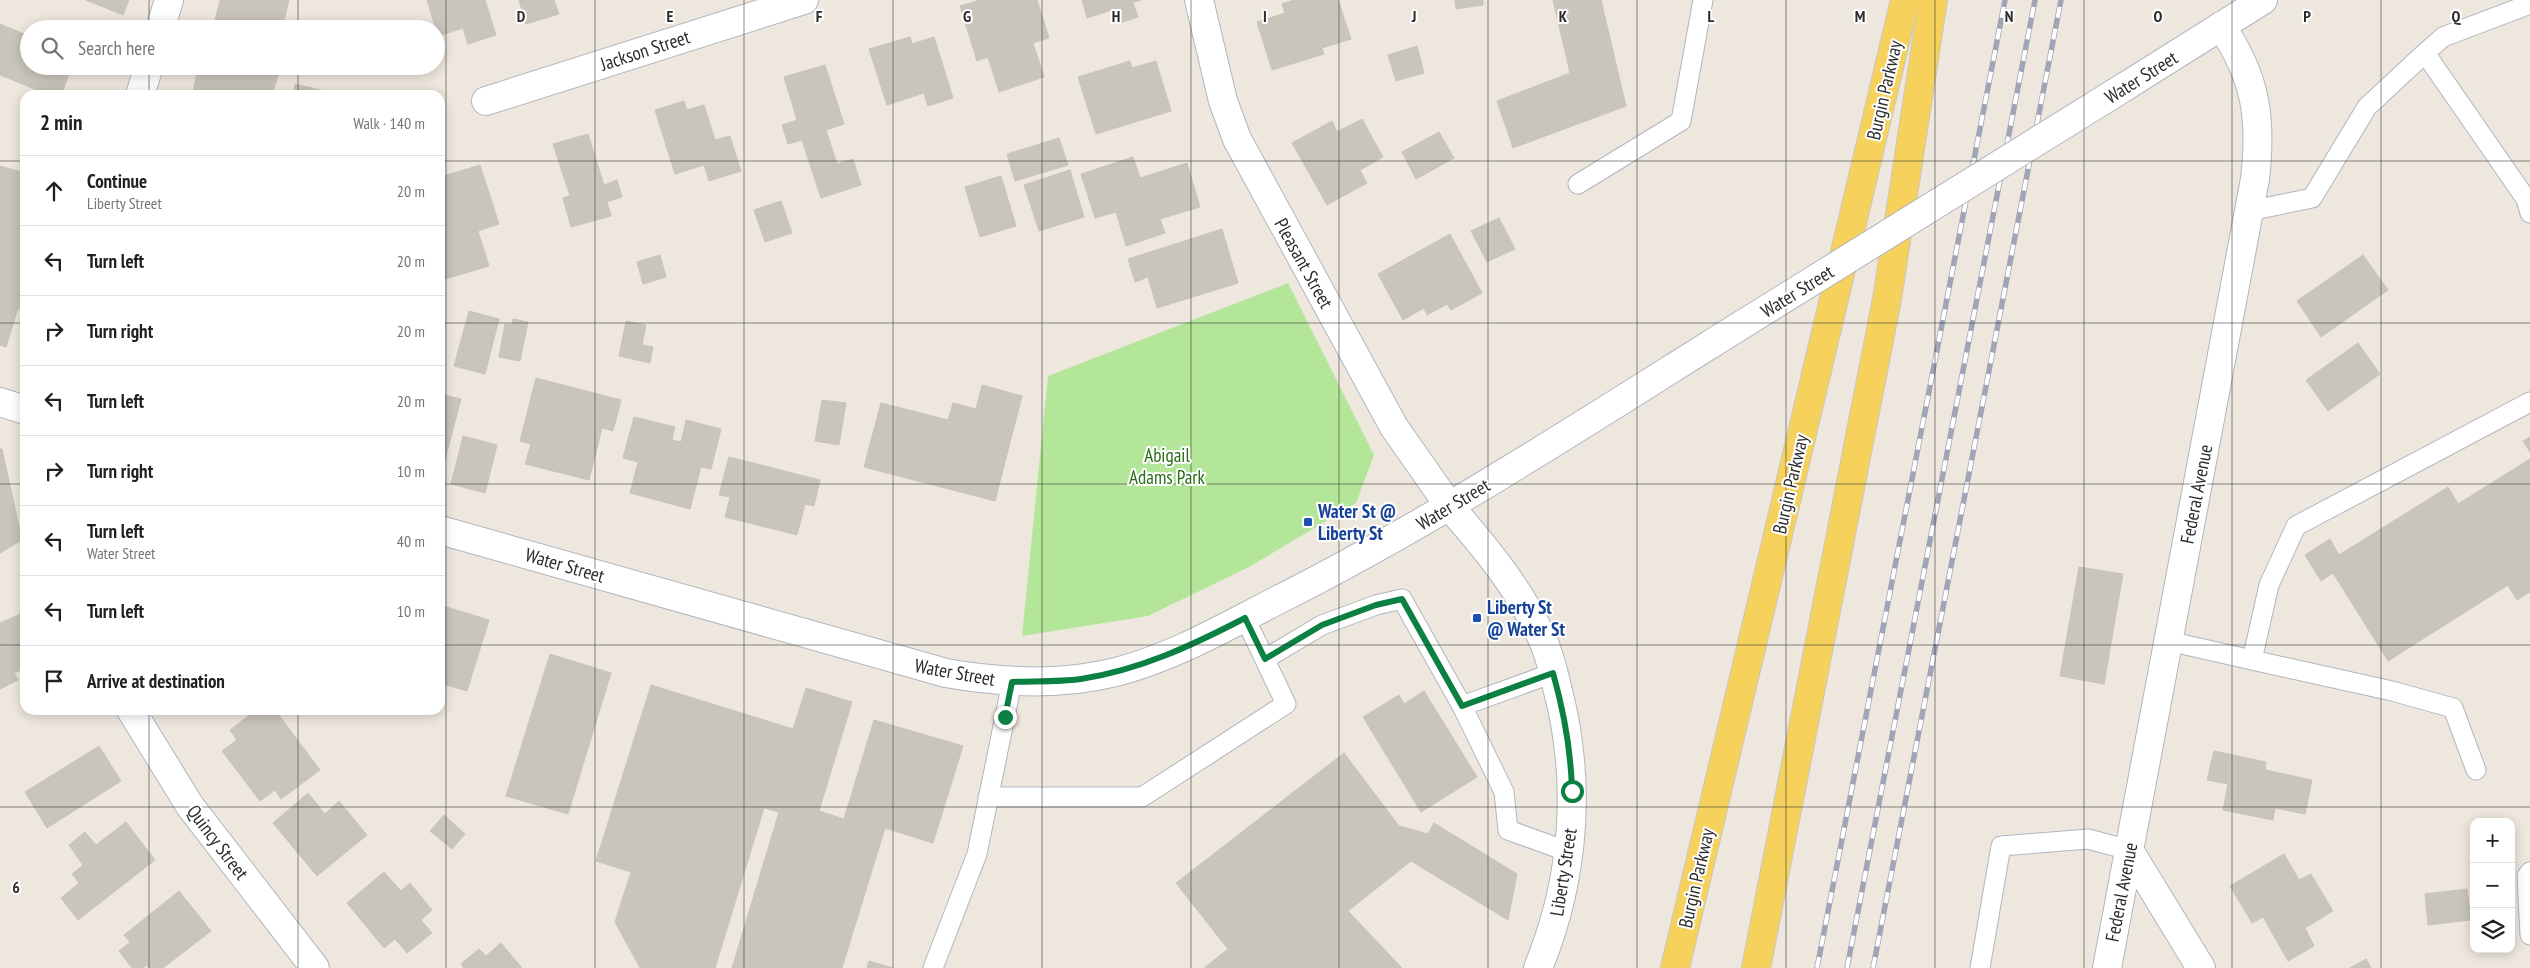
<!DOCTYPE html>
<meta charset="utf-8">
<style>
body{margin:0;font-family:"PT Sans Narrow",sans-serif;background:#f2f2f2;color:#202124}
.controls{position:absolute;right:15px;bottom:15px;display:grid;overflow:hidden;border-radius:10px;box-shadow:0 2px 12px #0003}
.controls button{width:45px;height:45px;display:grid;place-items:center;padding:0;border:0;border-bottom:1px solid #e0e0e0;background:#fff;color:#202124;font:25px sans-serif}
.stop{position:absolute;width:15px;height:15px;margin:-11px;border:4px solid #0b8043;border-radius:50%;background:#fff}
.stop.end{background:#0b8043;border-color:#fff;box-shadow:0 1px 5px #0008}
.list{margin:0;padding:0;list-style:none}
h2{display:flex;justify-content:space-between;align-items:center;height:65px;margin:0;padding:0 20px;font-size:21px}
h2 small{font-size:16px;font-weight:400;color:#757577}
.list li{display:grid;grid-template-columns:32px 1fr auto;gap:15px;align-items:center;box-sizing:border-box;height:70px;padding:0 20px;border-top:1px solid #e0e0e0}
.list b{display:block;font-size:19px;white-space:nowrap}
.list p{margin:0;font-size:16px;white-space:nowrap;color:#757577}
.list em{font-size:16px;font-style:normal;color:#757577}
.icon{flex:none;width:28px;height:28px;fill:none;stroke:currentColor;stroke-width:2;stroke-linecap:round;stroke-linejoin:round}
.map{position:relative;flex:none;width:2530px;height:968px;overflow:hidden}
.search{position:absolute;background:#fff;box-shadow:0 2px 12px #0003;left:20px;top:20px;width:425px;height:55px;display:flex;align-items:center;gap:12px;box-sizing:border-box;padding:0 18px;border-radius:28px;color:#757577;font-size:19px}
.panel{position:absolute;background:#fff;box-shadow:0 2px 12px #0003;left:20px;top:90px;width:425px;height:625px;border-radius:15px}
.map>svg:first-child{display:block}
.green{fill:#b4e699}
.building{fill:#c9c5bc;stroke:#cac3b7}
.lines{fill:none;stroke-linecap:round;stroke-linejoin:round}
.service-casing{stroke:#b2b5c0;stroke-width:21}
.minor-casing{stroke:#b2b5c0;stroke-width:30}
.tertiary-casing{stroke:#b2b5c0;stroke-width:30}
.secondary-casing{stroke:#b2b5c0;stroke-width:30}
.primary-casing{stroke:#c8c8c8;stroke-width:30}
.service{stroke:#fff;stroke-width:19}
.minor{stroke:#fff;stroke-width:28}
.tertiary{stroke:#fff;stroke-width:28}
.secondary{stroke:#fff;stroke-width:28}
.primary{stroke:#f6d15b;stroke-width:28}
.rail-casing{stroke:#a0a4b7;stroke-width:5.5}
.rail{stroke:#fff;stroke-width:4;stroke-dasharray:11;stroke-linecap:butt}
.secondary-bridge-casing{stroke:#b2b5c0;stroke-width:30;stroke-linecap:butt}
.secondary-bridge{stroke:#fff;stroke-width:28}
.route{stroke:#0b8043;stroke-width:6}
.grid{fill:none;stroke:#2c2c2c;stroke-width:1;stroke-opacity:0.55}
.transit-dot{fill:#1a4fb4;stroke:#fff;stroke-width:2}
.labels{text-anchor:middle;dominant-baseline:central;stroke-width:4;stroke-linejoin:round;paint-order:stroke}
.street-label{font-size:19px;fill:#2c2c2c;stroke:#fff}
.park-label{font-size:19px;fill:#2a6d18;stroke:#fff}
.transit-label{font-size:19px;font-weight:bold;fill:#164399;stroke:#fff;text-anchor:start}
.grid-label{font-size:16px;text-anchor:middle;font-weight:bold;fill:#2c2c2c;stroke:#fff;stroke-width:4;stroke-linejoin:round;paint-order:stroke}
</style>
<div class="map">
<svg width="2530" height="968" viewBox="0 0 2530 968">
<rect width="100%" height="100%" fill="#eee7de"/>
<!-- green -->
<path class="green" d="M1288,283L1374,455L1356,503L1249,567L1148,616L1022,636L1048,376Z"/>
<!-- building -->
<path class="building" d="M86,0H129L123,15Z
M220,0H289L282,29H213Z
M427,0H485L496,35L468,44L463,28L438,36Z
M519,0H554L559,14L526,24Z
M980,0H1037L1049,38L1033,43L1044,77L999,92L988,57L977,61L960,6Z
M1082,0H1141L1133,2L1138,17L1117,24L1112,10L1087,18Z
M1294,0H1338L1351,39L1322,48L1324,54L1272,70L1257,22L1285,13L1282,4Z
M1455,0H1483V5L1456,9Z
M1553,0H1601L1626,106L1513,148L1497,101L1570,73Z
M0,24L29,36V66H72L61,95H50L0,75Z
M910,37L912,44L934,37L953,98L928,106L924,93L887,105L869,49Z
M1417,46L1424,73L1396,81L1388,55Z
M1130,61L1132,68L1156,61L1171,111L1096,134L1078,77Z
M825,65L844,124L826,130L837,164L853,159L861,185L821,198L802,140L788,144L782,125L797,120L784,77Z
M199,66H244L278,75L272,95H192Z
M295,84L342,95H293Z
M684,101L687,110L704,105L715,140L730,136L741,171L709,181L704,165L675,174L655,110Z
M1362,119L1383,157L1360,170L1367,183L1327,205L1292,143L1332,121L1337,132Z
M1439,132L1454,158L1416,179L1402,152Z
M588,134L604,185L617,180L622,197L607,202L611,216L571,227L563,198L570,196L553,144Z
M1059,138L1068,165L1015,181L1007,154Z
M1133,157L1140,178L1187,163L1200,207L1160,219L1165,233L1126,246L1116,212L1095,218L1081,174Z
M480,165L499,224L478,231L489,266L445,279L440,278V177Z
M0,166L25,173V310L18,308L6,347L0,345Z
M1070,170L1084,217L1039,231L1024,185Z
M1001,176L1016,226L980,237L965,187Z
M781,201L792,233L765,242L754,210Z
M1499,218L1515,249L1487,262L1471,231Z
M1222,229L1238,283L1157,308L1148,277L1135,282L1128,259Z
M1450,234L1482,293L1451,310L1447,304L1427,315L1424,308L1403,320L1378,274Z
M660,255L666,277L643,284L637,262Z
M2363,255L2388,290L2321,337L2297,301Z
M469,311L499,319L485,374L454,366Z
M513,319L528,322L520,361L499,357L505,324L512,325Z
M626,321L646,325L642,345L653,347L650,363L619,356Z
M2358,343L2380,374L2328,411L2306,380Z
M536,378L621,400L613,431L602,428L589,480L525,464L531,444L520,441Z
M982,385L1022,396L995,501L864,467L881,403L948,420L953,403L976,409Z
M440,394L461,399L440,479Z
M822,400L846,403L839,445L815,441Z
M634,417L675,427L672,440L681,442L686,420L721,429L711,469L701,467L690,509L630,493L638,462L623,458Z
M463,436L497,445L485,493L451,484Z
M2530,437V452L2523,441Z
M0,449H2L22,540L0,553Z
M729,457L820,480L814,506L805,504L797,535L725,517L730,497L719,495Z
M2530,459V592L2517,600L2508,585L2388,661L2333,573L2321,581L2305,555L2330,539L2339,555L2448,487L2458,504Z
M2079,567L2123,574L2104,684L2060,676Z
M440,605L489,620L467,691L440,683Z
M25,612V668L14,673L18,680L0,689V623Z
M550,654L611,673L568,814L506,796Z
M651,685L793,729L806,688L852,702L819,811L844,819L874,720L963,746L933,843L885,828L842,968H732L779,812L764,808L715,968H640L615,922L631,872L596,861Z
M1424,691L1477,777L1421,812L1363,717L1399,695L1404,704Z
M256,710H275L320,770L281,799L275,790L260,801L222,751L237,740L230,730Z
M99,746L121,781L47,828L25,792Z
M2214,751L2266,762L2265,770L2312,780L2305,814L2275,808L2273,820L2223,810L2228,784L2207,780Z
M1344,753L1399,826L1428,834L1434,823L1517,874L1508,920L1411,861L1348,911L1402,968H1204L1228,949L1176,883Z
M308,793L325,814L339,801L367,835L317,876L273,823Z
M444,815L465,834L452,849L430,831Z
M126,822L155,860L78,920L61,898L79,883L72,874L83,865L69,845L85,832L96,845Z
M2284,854L2299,880L2311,874L2333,911L2305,928L2314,946L2288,961L2263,917L2252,923L2230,886Z
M384,872L401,891L410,883L432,910L421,920L432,933L407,953L395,939L384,948L347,903Z
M2467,889L2471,920L2428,925L2425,894Z
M179,891L211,931L163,968H149L147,965L143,968H132L119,951L130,942L124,935Z
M501,943L522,968H464L461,964L479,949L486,956Z
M2366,959L2371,968H2350Z
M869,961L894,968H867Z"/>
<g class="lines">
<!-- service casing -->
<g class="service-casing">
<path id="service" d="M2425,53L2526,199L2530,213
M1578,184L1681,121L1703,0
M2249,211L2312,198L2367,107L2425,53L2443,37L2530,4
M2168,641L2252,660
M1265,659L1322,625L1376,605L1402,599L1462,706L1553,673
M1462,706L1504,792L1508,830L1569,852
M2476,770L2453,708L2392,691L2252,660L2269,585L2296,526L2530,402
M988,797H1142L1286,704L1245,618
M2530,872L2527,876L2530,935
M933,968L977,854L1012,682
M1980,968L2001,846L2088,839L2129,850"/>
</g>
<!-- minor casing -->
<g class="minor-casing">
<path id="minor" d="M160,29L169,0
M140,95L149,66
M486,101L804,0
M131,710L190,806L315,968
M2129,850L2201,968
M2107,968L2255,179C2262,118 2256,77 2221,26"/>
</g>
<!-- tertiary casing -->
<g class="tertiary-casing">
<path id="tertiary" d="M1199,0L1223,101L1237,139L1394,427L1450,507"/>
</g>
<!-- secondary casing -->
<g class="secondary-casing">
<path id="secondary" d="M2126,86L2263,0
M0,402L25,410
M1450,507C1485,547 1519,588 1541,636C1549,652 1553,670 1557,687C1582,781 1575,878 1538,968
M440,530L946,673C1002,683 1060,686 1116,672C1174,657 1223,628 1276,601C1427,525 1568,434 1711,344"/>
</g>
<!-- primary casing -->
<g class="primary-casing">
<path id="primary" d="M1675,968L1905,0
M1756,968L1887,299L1933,0"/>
</g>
<!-- service -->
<use href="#service" class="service"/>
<!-- minor -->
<use href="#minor" class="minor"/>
<!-- tertiary -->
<use href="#tertiary" class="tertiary"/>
<!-- secondary -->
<use href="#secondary" class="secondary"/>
<!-- primary -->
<use href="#primary" class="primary"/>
<!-- rail casing -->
<g class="rail-casing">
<path id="rail" d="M1817,968L2005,0
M1847,968L2035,0
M1873,968L2061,0"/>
</g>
<!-- rail -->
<use href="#rail" class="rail"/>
<!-- secondary-bridge casing -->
<g class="secondary-bridge-casing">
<path id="secondary-bridge" d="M1711,344L2126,86"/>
</g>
<!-- secondary-bridge -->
<use href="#secondary-bridge" class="secondary-bridge"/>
</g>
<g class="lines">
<!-- route -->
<path class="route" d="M1005,717L1012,682C1035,681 1058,682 1081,679C1140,670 1193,645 1245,618L1265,659L1322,625L1376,605L1402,599L1462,706L1553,673C1564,712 1571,750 1572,791"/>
</g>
<!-- grid -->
<path class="grid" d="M149,0V29M298,0V29M446,0V968M595,0V968M744,0V968M893,0V968M1042,0V968M1191,0V968M1339,0V968M1488,0V968M1637,0V968M1786,0V968M1935,0V968M2084,0V968M2232,0V968M2381,0V968M149,66V95M298,66V95M0,161H25M440,161H2530M0,323H25M440,323H2530M0,484H25M440,484H2530M0,645H25M440,645H2530M149,710V968M298,710V968M0,807H2530"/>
<!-- markers -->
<g class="transit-dot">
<rect x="1303" y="517" width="10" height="10" rx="2.5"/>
<rect x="1472" y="613" width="10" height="10" rx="2.5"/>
</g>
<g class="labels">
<!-- street labels -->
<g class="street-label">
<text transform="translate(645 50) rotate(-18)">Jackson Street</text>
<text transform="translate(2141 77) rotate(-32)">Water Street</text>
<text transform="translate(1884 90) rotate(-77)">Burgin Parkway</text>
<text transform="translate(1304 263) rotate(61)">Pleasant Street</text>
<text transform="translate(1797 291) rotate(-32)">Water Street</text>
<text transform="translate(1790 484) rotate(-77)">Burgin Parkway</text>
<text transform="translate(2196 494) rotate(-79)">Federal Avenue</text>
<text transform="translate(1453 504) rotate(-31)">Water Street</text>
<text transform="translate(565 565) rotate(16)">Water Street</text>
<text transform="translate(955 672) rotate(10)">Water Street</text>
<text transform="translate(218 842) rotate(53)">Quincy Street</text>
<text transform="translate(1563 872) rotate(-81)">Liberty Street</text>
<text transform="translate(1696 878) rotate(-77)">Burgin Parkway</text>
<text transform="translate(2121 892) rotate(-79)">Federal Avenue</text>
</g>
<!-- park labels -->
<g class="park-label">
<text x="1167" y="455">Abigail<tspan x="1167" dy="22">Adams Park</tspan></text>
</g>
<!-- transit labels -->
<g class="transit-label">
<text x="1318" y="511">Water St @<tspan x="1318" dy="22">Liberty St</tspan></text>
<text x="1487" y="607">Liberty St<tspan x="1487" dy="22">@ Water St</tspan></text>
</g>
</g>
<g class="grid-label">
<text x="521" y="22">D</text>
<text x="670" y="22">E</text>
<text x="819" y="22">F</text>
<text x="967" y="22">G</text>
<text x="1116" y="22">H</text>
<text x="1265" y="22">I</text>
<text x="1414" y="22">J</text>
<text x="1563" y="22">K</text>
<text x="1711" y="22">L</text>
<text x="1860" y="22">M</text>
<text x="2009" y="22">N</text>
<text x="2158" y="22">O</text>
<text x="2307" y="22">P</text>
<text x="2456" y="22">Q</text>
<text x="16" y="893">6</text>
</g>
</svg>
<div class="controls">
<button>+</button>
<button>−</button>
<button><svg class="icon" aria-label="layers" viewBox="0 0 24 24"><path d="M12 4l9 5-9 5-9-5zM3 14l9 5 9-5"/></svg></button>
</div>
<div class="stop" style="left:1572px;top:791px"></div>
<div class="stop end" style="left:1005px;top:717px"></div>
<div class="search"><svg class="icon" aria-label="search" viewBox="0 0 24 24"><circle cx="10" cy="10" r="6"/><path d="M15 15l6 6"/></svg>Search here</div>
<section class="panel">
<h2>2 min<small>Walk · 140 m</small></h2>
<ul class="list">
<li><svg class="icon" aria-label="ahead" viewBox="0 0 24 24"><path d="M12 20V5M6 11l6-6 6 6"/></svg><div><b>Continue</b><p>Liberty Street</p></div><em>20 m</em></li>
<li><svg class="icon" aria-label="left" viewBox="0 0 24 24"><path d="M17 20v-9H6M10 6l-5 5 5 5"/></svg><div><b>Turn left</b></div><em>20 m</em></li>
<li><svg class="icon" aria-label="right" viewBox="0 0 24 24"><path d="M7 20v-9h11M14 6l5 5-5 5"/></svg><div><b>Turn right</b></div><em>20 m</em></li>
<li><svg class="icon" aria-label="left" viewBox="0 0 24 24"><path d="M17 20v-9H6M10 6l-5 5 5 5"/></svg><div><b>Turn left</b></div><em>20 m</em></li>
<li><svg class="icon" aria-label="right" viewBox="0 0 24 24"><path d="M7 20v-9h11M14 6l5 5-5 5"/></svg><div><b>Turn right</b></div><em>10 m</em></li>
<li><svg class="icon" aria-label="left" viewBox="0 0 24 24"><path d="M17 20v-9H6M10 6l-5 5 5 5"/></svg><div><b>Turn left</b><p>Water Street</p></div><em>40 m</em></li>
<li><svg class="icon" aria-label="left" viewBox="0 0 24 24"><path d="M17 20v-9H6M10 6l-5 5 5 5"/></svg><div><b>Turn left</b></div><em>10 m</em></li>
<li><svg class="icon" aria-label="arrive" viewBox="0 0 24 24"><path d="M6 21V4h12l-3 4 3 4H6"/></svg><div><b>Arrive at destination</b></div></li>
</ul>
</section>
</div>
